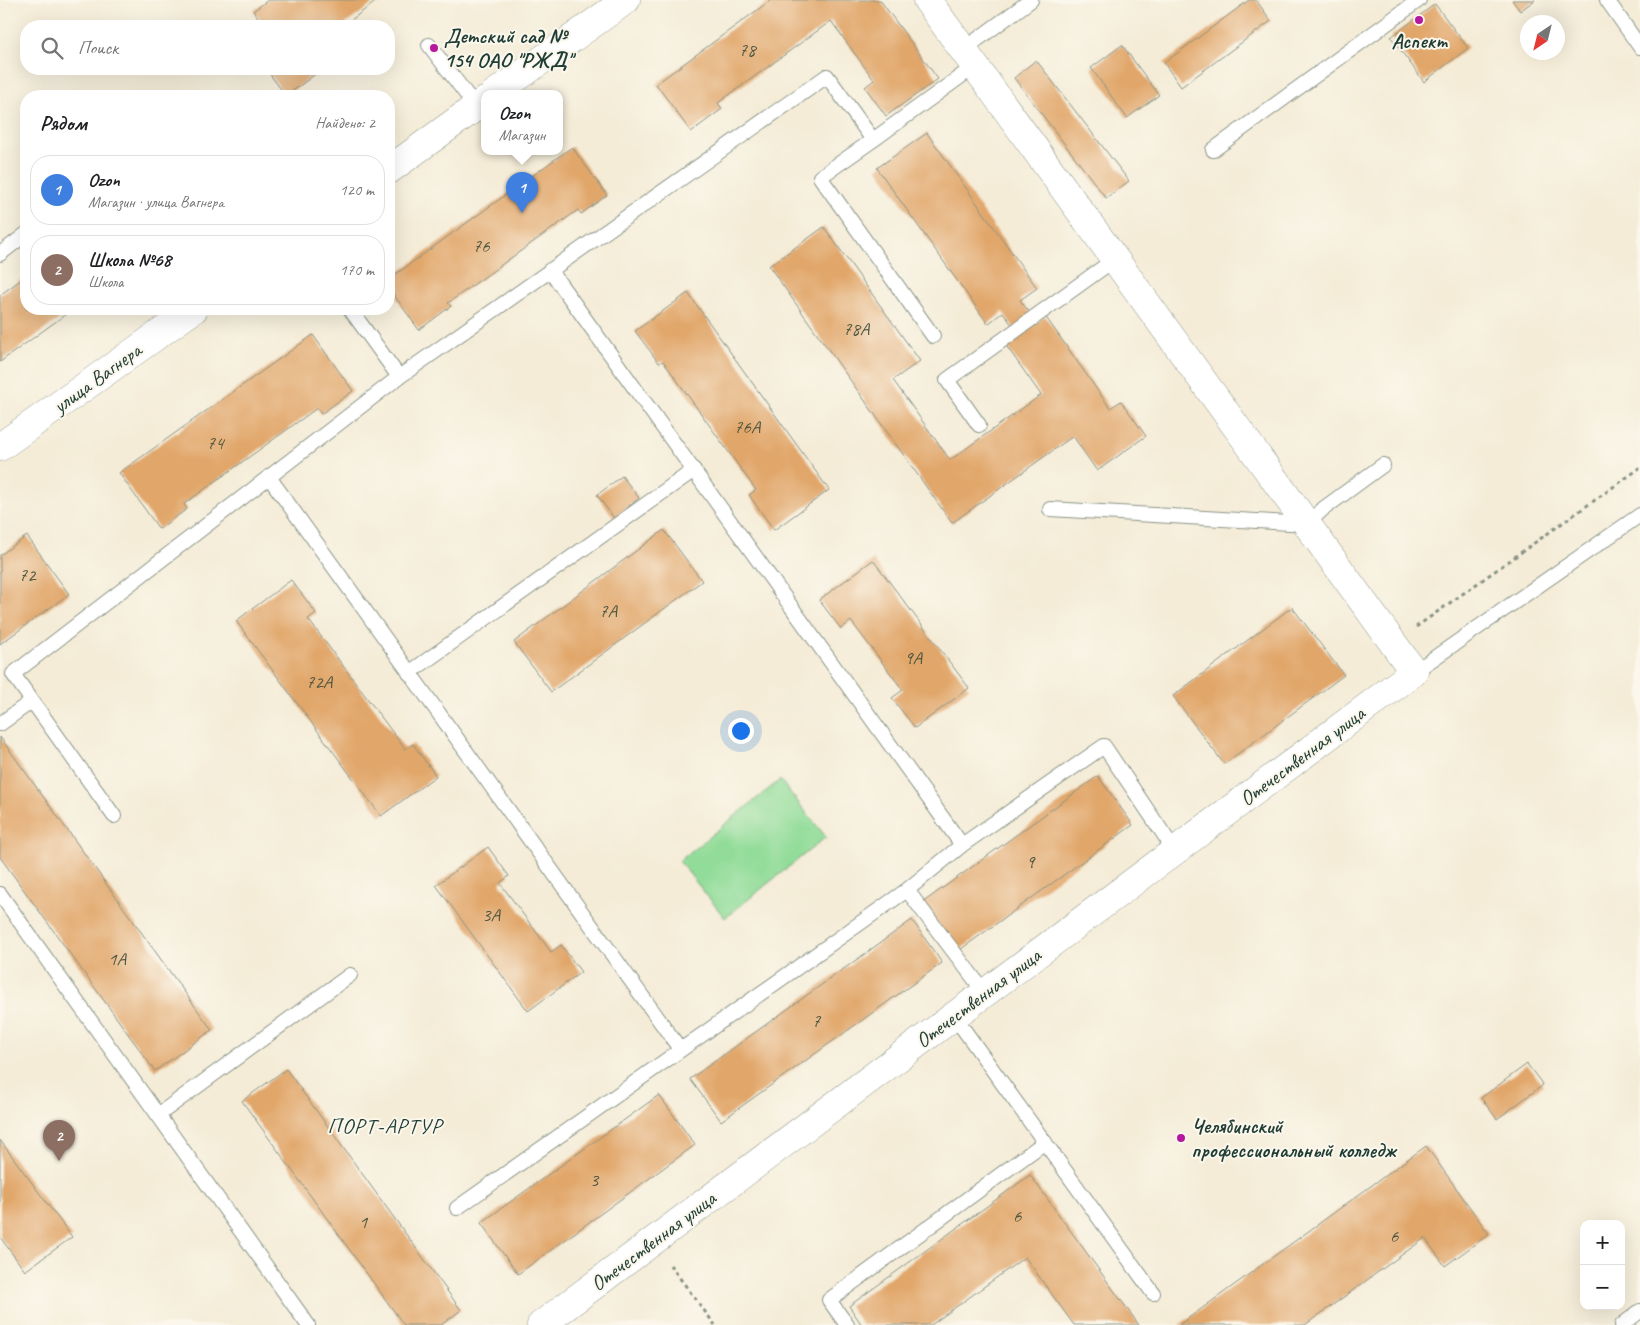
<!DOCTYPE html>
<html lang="ru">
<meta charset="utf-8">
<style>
body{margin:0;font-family:Caveat,sans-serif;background:#f2f2f2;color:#202124}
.controls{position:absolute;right:15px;bottom:15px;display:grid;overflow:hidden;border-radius:10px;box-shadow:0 5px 20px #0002}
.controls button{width:45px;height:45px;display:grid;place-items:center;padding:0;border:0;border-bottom:1px solid #e0e0e0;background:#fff;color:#202124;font:25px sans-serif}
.compass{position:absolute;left:1520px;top:15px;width:45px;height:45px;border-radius:50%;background:#fff;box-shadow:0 5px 20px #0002;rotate:215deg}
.you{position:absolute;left:740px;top:730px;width:18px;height:18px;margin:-12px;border:4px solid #fff;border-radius:50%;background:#1a73e8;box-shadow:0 0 0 8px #1a73e833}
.badge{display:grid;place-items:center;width:32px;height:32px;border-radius:50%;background:#0b8043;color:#fff;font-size:16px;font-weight:700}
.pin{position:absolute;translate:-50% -41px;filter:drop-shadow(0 1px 2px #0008)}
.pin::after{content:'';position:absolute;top:26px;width:18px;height:15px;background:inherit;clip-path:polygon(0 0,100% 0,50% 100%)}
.popup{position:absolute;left:481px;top:90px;width:82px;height:65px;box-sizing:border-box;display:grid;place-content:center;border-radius:10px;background:#fff;filter:drop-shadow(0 1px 4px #0005);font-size:16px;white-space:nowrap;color:#757577}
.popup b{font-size:19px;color:#202124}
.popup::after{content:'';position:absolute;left:50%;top:100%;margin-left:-10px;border:10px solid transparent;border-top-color:#fff}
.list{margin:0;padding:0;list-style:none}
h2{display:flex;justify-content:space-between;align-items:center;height:65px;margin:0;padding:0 20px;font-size:21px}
h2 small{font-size:16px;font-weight:400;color:#757577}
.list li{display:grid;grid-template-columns:32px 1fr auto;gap:15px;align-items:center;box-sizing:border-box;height:70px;margin:0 10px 10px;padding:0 10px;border:1px solid #e0e0e0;border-radius:20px}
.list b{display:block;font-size:19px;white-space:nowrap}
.list p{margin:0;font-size:16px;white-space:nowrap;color:#757577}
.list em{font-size:16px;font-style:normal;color:#757577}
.icon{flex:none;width:28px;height:28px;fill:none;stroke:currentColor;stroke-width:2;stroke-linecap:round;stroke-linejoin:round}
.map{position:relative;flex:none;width:1640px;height:1325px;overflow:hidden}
.search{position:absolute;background:#fff;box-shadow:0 5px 20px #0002;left:20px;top:20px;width:375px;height:55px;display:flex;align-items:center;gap:12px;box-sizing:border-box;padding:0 18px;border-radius:20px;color:#757577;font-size:19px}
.panel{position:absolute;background:#fff;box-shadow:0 5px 20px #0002;left:20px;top:90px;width:375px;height:225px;border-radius:20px}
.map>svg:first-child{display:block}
.green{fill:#91dc98;stroke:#588c66}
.building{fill:#e1a669}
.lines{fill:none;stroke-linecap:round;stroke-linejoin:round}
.service-casing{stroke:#8a9486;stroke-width:16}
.minor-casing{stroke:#8a9486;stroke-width:29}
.path{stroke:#8a9486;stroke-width:3;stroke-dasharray:4 4;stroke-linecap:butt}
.service{stroke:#fff;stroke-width:14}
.minor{stroke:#fff;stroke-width:28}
.poi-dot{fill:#b5179e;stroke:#fbf7ec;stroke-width:2}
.labels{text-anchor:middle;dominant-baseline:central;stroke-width:4;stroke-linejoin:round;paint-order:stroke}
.number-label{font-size:19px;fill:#505741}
.poi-label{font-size:21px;font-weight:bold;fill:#1f3d34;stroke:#fbf7ec;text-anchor:start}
.street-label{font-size:21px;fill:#1f3d34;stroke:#fbf7ec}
.neighbourhood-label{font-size:22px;letter-spacing:1px;fill:#1f3d34;stroke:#fbf7ec}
</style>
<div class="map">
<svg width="1640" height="1325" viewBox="0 0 1640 1325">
<rect width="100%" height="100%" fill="#fbf7ec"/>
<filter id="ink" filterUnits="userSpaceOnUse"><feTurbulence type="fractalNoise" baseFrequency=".02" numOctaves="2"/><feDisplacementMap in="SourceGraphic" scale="10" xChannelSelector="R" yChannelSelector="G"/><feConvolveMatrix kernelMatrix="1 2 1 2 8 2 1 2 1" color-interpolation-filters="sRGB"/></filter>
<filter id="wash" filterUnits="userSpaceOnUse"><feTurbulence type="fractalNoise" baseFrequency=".0096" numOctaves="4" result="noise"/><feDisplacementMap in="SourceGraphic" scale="20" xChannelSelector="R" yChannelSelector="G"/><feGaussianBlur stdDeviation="1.12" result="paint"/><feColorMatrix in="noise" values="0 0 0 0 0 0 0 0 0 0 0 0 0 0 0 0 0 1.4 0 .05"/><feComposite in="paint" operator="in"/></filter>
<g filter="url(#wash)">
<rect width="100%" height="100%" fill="#f4ecd7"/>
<!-- green -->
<path class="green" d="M780,780L826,837L725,918L679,861Z"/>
<g id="blocks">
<!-- building -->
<path class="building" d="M268,0H378L343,26H265L253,11Z
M771,0H880L938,79L886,116L865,87L874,80L831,21L718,103L722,109L691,132L656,84Z
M1249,0H1256L1271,21L1181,87L1164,63Z
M1512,0H1535L1520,11Z
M1435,4L1468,48L1424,82L1391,37Z
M1122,45L1159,95L1127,118L1091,68Z
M1036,60L1129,181L1106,198L1014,78Z
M266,69H322L286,96Z
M927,133L1037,288L1020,300L1037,322L1045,316L1110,408L1121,401L1146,436L1097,471L1073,436L952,523L769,266L824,227L920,361L893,380L950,460L1041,395L1005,344L1019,335L1003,312L988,324L877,168Z
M572,147L607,195L581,214L578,210L448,303L451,306L419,330L389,288V279Z
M26,276V309H73L0,362V295Z
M688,293L829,490L774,530L749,495L756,490L663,361L659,363L635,331Z
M313,335L353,391L321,414L317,408L184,504L187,509L159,529L119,473Z
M622,476L639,498L614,518L597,495Z
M664,530L702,581L551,692L514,642Z
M27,536L69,594L0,644V555Z
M873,560L969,688L915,728L892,698L903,690L851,621L841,629L819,600Z
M291,580L316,613L308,619L405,749L413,744L436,776L381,816L236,621Z
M1292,607L1344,675L1224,764L1173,696Z
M0,737L212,1030L155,1071L0,857Z
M1098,776L1133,825L957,952L922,903Z
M488,847L509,876L500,883L551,952L561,945L581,972L528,1011L436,885Z
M912,920L942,963L721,1121L690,1079Z
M1527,1064L1543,1085L1497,1119L1481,1098Z
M286,1069L461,1310L441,1325H404L242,1101Z
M659,1095L695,1145L518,1274L481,1223Z
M0,1140L72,1237L25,1271L0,1237Z
M1426,1146L1489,1234L1445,1266L1425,1238L1305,1325H1179Z
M1030,1175L1139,1325H1074L1025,1257L931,1325H862L849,1306Z"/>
</g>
</g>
<g filter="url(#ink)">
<use href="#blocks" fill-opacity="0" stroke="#8a9486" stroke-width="1"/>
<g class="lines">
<!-- service casing -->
<g class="service-casing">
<path id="service" d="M1607,0L1640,47
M429,45L476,107
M963,50L1031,0
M873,140L820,177L933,336
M1213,150L1419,0
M0,254L26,234
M550,270L962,845
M350,309L399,377
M979,425L947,380L1115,259
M269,477L680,1049
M1050,509L1307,524L1323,509L1383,465
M1414,672L1640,515
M409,673L694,470
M0,724L32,701
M114,816L13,674L399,377L827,76L873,140L975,66
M907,890L985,993
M0,894L308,1325
M954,1016L1153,1293
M158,1115L350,975
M457,1208L907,890L962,845L1104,746L1175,851
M847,1325L829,1300L1045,1142
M1622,1325L1640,1311"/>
</g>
<!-- minor casing -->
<g class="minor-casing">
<path id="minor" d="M494,94L626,0
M389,170L484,101
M0,447L194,309
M541,1325L1414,672L927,0"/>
</g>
<!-- path -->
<path class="path" d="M1416,627L1640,468
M670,1265L715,1325"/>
<!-- service -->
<use href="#service" class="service"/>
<!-- minor -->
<use href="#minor" class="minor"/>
</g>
</g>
<!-- markers -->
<g class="poi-dot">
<circle cx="1419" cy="20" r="5"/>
<circle cx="434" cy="48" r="5"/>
<circle cx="1181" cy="1138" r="5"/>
</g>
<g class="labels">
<!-- number labels -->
<g class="number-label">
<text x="747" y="50">78</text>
<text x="481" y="246">76</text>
<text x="856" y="329">78А</text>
<text x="747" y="427">76А</text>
<text x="215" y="443">74</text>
<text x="27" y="575">72</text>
<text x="608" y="611">7А</text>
<text x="913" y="658">9А</text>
<text x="319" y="682">72А</text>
<text x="1030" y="862">9</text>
<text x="491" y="915">3А</text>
<text x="117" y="959">1А</text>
<text x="816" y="1021">7</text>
<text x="594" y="1180">3</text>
<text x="1017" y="1216">6</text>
<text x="363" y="1222">1</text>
<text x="1394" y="1236">6</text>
</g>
<!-- poi labels -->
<g class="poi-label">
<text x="444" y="36">Детский сад №<tspan x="444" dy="24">154 ОАО "РЖД"</tspan></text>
<text x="1419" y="41" text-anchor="middle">Аспект</text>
<text x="1191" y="1126">Челябинский<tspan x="1191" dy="24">профессиональный колледж</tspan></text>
</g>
<!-- street labels -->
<g class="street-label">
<text transform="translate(97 378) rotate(-36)">улица Вагнера</text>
<text transform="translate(1302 756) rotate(-37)">Отечественная улица</text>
<text transform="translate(978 998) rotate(-37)">Отечественная улица</text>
<text transform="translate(653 1241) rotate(-37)">Отечественная улица</text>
</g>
<!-- neighbourhood labels -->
<g class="neighbourhood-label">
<text x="385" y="1126">ПОРТ-АРТУР</text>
</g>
</g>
</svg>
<div class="controls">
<button>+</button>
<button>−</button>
</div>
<svg class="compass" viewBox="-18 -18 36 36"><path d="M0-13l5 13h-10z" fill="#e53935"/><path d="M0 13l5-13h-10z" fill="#757577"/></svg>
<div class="you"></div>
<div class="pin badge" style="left:522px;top:213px;background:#3f7fe0">1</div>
<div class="popup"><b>Ozon</b>Магазин</div>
<div class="pin badge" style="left:59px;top:1161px;background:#8d6e63">2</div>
<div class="search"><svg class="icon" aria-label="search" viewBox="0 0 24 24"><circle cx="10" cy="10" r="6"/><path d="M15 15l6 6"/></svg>Поиск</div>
<section class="panel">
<h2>Рядом<small>Найдено: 2</small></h2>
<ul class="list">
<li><span class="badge" style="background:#3f7fe0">1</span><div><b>Ozon</b><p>Магазин · улица Вагнера</p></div><em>120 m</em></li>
<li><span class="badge" style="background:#8d6e63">2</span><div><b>Школа №68</b><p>Школа</p></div><em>170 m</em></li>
</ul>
</section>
</div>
